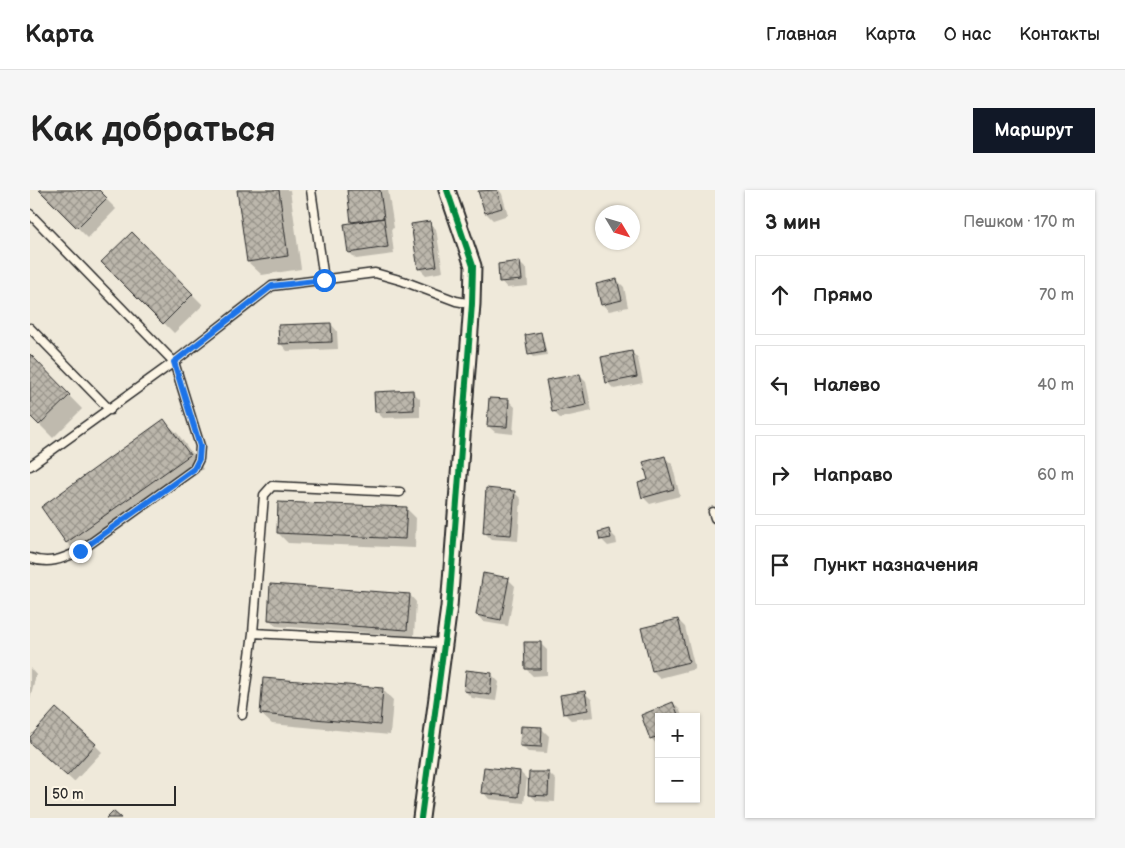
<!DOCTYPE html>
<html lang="ru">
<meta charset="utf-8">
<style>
body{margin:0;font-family:"Balsamiq Sans",sans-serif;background:#f6f6f6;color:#222}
.controls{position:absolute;right:15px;bottom:15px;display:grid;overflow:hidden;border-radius:0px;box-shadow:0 1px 4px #0004}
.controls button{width:45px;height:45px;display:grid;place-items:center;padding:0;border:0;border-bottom:1px solid #e0e0e0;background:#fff;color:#222;font:25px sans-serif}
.compass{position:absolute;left:565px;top:15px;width:45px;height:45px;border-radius:50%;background:#fff;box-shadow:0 1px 4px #0004;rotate:128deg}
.scale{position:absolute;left:15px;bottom:12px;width:131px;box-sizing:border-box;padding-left:5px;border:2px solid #2b2b2b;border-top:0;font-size:14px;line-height:18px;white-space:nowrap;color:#2b2b2b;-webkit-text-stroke:4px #fcf5e5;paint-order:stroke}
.stop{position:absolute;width:15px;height:15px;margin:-11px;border:4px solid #1a73e8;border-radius:50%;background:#fff}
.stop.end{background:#1a73e8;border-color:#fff;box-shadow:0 1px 5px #0008}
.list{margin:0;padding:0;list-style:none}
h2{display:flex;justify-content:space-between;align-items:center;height:65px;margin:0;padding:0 20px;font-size:21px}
h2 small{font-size:16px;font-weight:400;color:#767676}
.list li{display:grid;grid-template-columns:32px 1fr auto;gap:15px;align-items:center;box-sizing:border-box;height:80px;margin:0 10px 10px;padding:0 10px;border:1px solid #e0e0e0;border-radius:0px}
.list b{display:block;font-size:19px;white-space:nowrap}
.list em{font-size:16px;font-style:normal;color:#767676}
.icon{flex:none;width:28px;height:28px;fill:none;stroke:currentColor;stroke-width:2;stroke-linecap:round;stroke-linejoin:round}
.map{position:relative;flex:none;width:685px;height:628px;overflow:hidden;border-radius:0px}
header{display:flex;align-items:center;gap:30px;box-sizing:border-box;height:70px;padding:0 25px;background:#fff;border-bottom:1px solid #e0e0e0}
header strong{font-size:24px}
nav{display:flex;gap:28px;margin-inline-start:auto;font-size:18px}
.intro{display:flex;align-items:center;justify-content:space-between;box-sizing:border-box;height:120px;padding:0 30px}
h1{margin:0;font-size:35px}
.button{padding:12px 22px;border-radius:0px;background:#111827;color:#fff;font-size:18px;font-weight:700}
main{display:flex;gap:30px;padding:0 30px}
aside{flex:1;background:#fff;border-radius:0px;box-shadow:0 1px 4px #0004}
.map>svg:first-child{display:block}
.shadow{fill:#0003}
.building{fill:url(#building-cross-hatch);stroke:#2b2b2b}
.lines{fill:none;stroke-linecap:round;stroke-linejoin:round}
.lane-casing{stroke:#2b2b2b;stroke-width:11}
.street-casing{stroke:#2b2b2b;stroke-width:19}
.lane{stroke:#fcf5e5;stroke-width:8}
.street{stroke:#fcf5e5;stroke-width:15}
.cycleway-casing{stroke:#fcf5e5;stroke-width:9}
.cycleway{stroke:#00873e;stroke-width:6}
.route{stroke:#1a73e8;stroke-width:6}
</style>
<header>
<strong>Карта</strong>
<nav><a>Главная</a><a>Карта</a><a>О нас</a><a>Контакты</a></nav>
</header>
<div class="intro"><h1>Как добраться</h1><a class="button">Маршрут</a></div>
<main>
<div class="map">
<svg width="685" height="628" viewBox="0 0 685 628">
<defs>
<pattern id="building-cross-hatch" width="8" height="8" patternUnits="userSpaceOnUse" patternTransform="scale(1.25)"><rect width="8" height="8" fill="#bcb7ac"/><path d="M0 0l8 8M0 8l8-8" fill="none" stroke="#99958c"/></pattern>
</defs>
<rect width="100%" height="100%" fill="#efe9da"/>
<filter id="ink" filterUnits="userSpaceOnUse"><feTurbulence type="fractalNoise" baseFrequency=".02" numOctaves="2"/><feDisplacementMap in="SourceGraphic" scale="10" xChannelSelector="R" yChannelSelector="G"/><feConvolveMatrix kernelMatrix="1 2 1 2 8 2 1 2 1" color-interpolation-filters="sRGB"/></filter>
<g filter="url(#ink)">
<!-- shadow -->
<path class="shadow" d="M10,0H67L86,19L58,48Z
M209,0H260L271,79L232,85L218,72Z
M318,0H358L364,38L361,39L364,64L326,69L319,62L324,33L322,32Z
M454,0H469L472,4L478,25L463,30L456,23L450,1Z
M399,32L406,39L413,82L396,85L389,78Z
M102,44L173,115L144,143L73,72Z
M490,73L497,80L498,96L477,98L471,91Z
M587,90L594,97L598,117L579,121L572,114Z
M301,134L307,141L308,159L257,161L251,154Z
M510,143L513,147L517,165L503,167L500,164Z
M602,162L608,169L613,193L584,199L577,192Z
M0,166L52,219L23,248L0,225Z
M549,185L556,192L562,221L530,228L523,221Z
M383,202L390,209V227L353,228L346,221Z
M478,210L485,217L483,244L465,242L458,236Z
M134,231L148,244L173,279L51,366L37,353L12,318Z
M635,268L642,274L650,306L620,314L613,307L620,291Z
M484,302L491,309L488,351L461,349L454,342Z
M376,318L386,328L385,358L258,353L248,343Z
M579,341L586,348L587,354L578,356L571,349Z
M478,389L485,396L478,436L454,432L447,425Z
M380,405L386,412L384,446L246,436L239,429Z
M648,430L655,437L665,479L630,488L623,481Z
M510,453L517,460V485L503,486L496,479Z
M0,478L6,485L0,508Z
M437,482L462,485L469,492L466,511L442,508L435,501Z
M352,499L363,510L360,545L242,534L231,524Z
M555,503L562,510L564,527L541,530L534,523Z
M643,513L650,520L652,527H629L628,556L622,549L613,525Z
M512,539L519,546L517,563L498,562L491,555Z
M0,549L65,555L72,562L44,592L6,557L0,551Z
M490,582L497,589L494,613L459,609L453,602Z
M519,583L526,590L525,612L507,611L500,605Z"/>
<!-- building -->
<path class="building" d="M9,0H69L77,8L47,38Z
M207,0H249L258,66L217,72Z
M317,0H350L354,28L321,32Z
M467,0L472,18L455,23L448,1Z
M354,28L358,57L318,63L314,34Z
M400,31L407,76L388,79L381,34Z
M102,42L163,104L133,134L71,72Z
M490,71L492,90L469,92L468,74Z
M587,89L592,110L571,115L566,94Z
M301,133L302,152L249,154L248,135Z
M511,142L515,162L498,165L495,145Z
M602,161L607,187L576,193L571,167Z
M0,164L40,205L9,235L0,226Z
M550,184L556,215L522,222L516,190Z
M383,200L384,220L345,222L344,202Z
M459,208L479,209L477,237L457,236Z
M134,229L160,265L36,353L11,317Z
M635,266L644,299L612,308L608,293L618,290L613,272Z
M456,298L485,301L481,345L453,343Z
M248,312L377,317L375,349L247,343Z
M579,339L581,348L570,350L568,342Z
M453,383L479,388L471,430L446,425Z
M240,394L380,404L377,440L238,430Z
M648,429L659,472L622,481L611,438Z
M494,452H511V479H495Z
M436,480L462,483L460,505L434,501Z
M233,488L353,498L350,535L230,524Z
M555,501L558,520L533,524L530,505Z
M643,512L649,527H629V546L620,549L611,525Z
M26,518L66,554L37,586L0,553V547Z
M491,536L512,537L511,557L490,556Z
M454,577L490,581L488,607L451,603Z
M499,582H519L518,606L498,605Z
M83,621L91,628H76Z"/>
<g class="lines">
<!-- lane casing -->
<g class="lane-casing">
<path id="lane" d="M281,0L294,89
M0,24L144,172L170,256L169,269L164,279L50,361C32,369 19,375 0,368
M0,138L80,220
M0,276L144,172L242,96L345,83L373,91L426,111L442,114
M370,302L242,296L234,305L223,443L414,453
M683,322L685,328
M212,525L223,443"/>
</g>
<!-- street casing -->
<g class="street-casing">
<path id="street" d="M391,628L419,417L442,114L443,76L417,0"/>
</g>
<!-- lane -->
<use href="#lane" class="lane"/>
<!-- street -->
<use href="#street" class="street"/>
<!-- cycleway casing -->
<g class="cycleway-casing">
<path id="cycleway" d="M391,628L419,417L442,114L443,76L417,0"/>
</g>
<!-- cycleway -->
<use href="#cycleway" class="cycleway"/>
</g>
</g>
<g class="lines" filter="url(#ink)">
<!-- route -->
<path class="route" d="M50,361L164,279L169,269L170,256L144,172L242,96L294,90"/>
</g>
</svg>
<div class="controls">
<button>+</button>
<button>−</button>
</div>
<svg class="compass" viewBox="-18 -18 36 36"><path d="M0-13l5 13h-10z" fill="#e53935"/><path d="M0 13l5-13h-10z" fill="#767676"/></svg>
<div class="scale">50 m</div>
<div class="stop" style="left:294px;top:90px"></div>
<div class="stop end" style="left:50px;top:361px"></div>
</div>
<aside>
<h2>3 мин<small>Пешком · 170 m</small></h2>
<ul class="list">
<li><svg class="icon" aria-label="ahead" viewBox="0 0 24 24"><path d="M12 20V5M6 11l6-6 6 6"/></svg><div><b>Прямо</b></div><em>70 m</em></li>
<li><svg class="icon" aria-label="left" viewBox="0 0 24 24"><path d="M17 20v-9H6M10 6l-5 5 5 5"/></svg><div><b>Налево</b></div><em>40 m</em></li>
<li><svg class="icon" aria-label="right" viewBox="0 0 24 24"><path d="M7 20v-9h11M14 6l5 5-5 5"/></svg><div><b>Направо</b></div><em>60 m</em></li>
<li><svg class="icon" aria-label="arrive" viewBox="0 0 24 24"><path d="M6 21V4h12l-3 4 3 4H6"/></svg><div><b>Пункт назначения</b></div></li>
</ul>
</aside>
</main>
